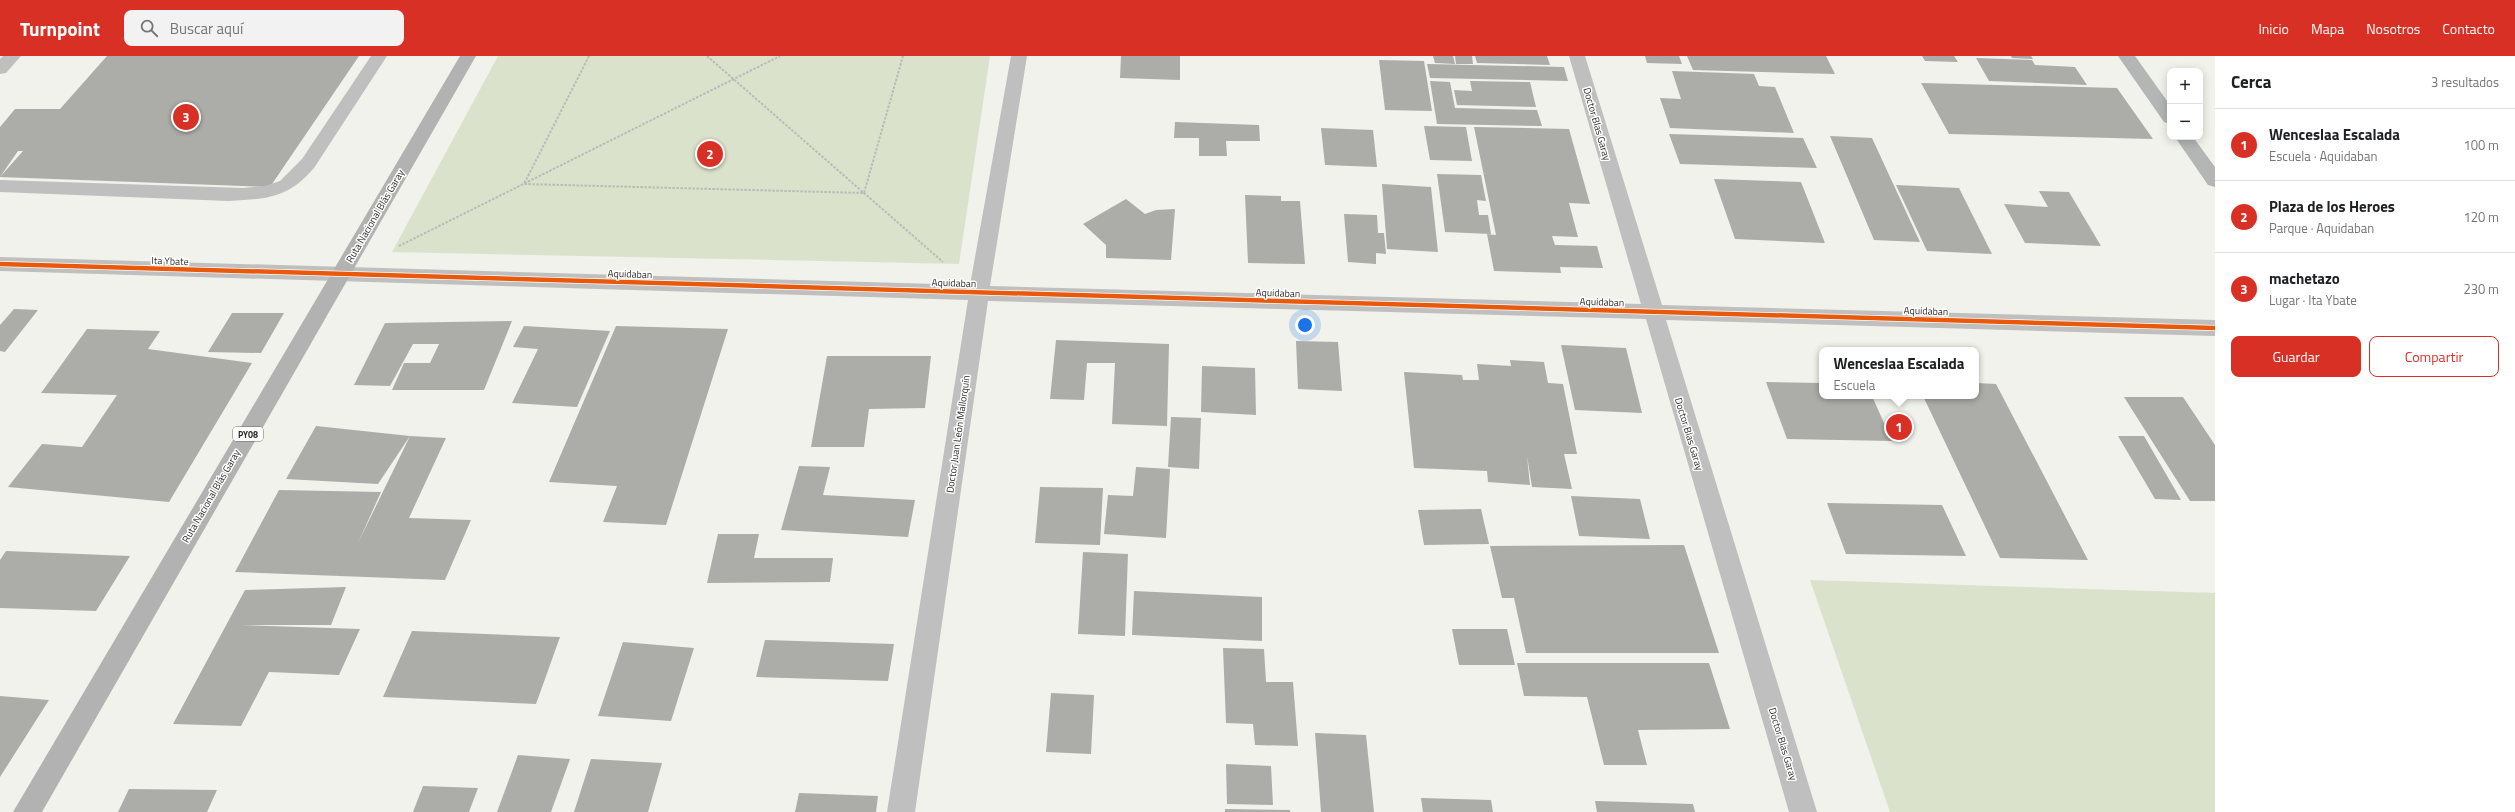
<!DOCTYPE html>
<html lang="es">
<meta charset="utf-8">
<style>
body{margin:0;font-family:"Titillium Web",sans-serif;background:#f2f2f2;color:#202124}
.controls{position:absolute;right:12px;top:12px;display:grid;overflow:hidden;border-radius:8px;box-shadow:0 2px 10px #0003}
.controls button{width:36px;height:36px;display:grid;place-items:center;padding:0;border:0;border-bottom:1px solid #e0e0e0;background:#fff;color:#202124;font:20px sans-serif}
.you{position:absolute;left:1305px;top:269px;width:14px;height:14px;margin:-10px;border:3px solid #fff;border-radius:50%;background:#1a73e8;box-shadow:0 0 0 6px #1a73e833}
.badge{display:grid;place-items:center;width:26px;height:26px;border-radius:50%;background:#d93025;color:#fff;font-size:13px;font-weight:700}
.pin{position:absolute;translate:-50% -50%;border:2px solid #fff;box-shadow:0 1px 4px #0006}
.popup{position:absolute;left:1819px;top:291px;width:160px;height:52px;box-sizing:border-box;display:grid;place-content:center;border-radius:8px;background:#fff;filter:drop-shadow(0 1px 3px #0005);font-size:13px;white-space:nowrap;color:#757577}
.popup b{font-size:15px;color:#202124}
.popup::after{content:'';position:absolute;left:50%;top:100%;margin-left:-8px;border:8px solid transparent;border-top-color:#fff}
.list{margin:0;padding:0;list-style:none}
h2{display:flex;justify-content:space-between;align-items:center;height:52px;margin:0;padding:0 16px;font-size:17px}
h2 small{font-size:13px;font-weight:400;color:#757577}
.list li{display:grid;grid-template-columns:26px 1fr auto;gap:12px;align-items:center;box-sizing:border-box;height:72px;padding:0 16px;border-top:1px solid #e0e0e0}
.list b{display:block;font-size:15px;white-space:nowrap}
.list p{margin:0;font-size:13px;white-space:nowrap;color:#757577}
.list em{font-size:13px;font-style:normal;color:#757577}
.actions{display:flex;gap:8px;padding:12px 16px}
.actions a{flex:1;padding:9px 0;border:1px solid #d93025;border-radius:8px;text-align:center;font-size:14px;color:#d93025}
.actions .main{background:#d93025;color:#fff}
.icon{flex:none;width:22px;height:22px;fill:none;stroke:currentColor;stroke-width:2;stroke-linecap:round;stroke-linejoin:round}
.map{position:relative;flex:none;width:2215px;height:756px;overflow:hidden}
header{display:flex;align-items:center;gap:24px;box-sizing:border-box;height:56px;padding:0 20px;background:#d93025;color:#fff}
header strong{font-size:19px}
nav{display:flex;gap:22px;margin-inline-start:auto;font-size:14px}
.search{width:280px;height:36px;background:#f2f2f2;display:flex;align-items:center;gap:10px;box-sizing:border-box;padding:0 14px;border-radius:8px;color:#757577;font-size:15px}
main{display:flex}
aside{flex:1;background:#fff}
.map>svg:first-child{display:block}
.green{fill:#dbe2cc}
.building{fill:#acada8}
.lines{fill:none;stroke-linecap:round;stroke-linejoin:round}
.path{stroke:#babab8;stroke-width:2;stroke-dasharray:2.5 1.5;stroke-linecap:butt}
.lane{fill:#bfbfbf;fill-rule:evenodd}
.street{fill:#bfbfbf;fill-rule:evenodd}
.secondary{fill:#b4b5b5;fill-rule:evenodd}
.highway{fill:#b3b2b2;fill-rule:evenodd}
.cycleway-casing{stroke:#fff;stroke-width:6}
.cycleway{stroke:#e8590c;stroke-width:4.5}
.labels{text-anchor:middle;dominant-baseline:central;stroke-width:3;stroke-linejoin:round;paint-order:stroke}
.shield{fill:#fff;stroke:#6c6d6a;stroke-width:1}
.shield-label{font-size:9px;font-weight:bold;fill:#2d2e2a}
.street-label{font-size:10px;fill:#2d2e2a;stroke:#fff}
</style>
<header>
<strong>Turnpoint</strong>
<div class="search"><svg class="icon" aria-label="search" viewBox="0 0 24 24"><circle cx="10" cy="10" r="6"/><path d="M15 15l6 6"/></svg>Buscar aquí</div>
<nav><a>Inicio</a><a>Mapa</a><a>Nosotros</a><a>Contacto</a></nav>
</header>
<main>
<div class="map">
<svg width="2215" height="756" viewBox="0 0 2215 756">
<rect width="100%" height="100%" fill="#f0f2eb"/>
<!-- green -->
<path class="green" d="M498,0H990L959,208L392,196Z
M1810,524L2215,537V756H1890Z"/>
<!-- building -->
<path class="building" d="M107,0H359L270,131L0,121L23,95H18L0,121V71L15,53H60Z
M1121,0H1180V24L1120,22Z
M1433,0H1453L1455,8L1435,7Z
M1455,0H1472L1473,8H1456Z
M1475,0H1547L1550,9L1477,7Z
M1645,0H1679L1682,8L1647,7Z
M1687,0H1826L1835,18L1693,14Z
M1922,0H1954L1958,6L1925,5Z
M2011,0H2031L2033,3L2012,2Z
M1976,2L2032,4L2035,9L2075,11L2087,29L1989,25Z
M1379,4L1424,5L1432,55L1385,54Z
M1427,8L1564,11L1568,25L1430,22Z
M1672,15L1754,18L1759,30L1775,31L1794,77L1670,72L1660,42L1681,43Z
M1430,25L1450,26L1455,52L1537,54L1542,70L1437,68Z
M1470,25L1530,26L1536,51L1457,49L1454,34L1472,35Z
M1921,27L2117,32L2153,83L1949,78Z
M1175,66L1259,69L1260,85H1226L1227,100H1199V82H1174Z
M1424,70L1466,71L1472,105L1430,104Z
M1474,71L1569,73L1590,148L1569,147L1578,181L1552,180L1555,189L1597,190L1603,212L1560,211L1561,217L1494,215L1487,178L1496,179Z
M1321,72L1373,74L1377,111L1325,109Z
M1669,78L1803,82L1817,112L1680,108Z
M1830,80L1872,82L1920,186L1874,184Z
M1437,118L1481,119L1486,145L1477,144L1479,159H1488L1491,178L1445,176Z
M1714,123L1801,126L1825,187L1735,183Z
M1382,128L1431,131L1438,196L1387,193Z
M1896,129L1959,132L1992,198L1927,195Z
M2039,135L2069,136L2101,190L2025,187L2004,148L2048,151Z
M1245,139L1281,140V145H1300L1305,208L1248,207Z
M1126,143L1145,158L1156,154L1175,153L1171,204L1106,202V189L1083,168Z
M1344,158L1377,159L1378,177H1384L1386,198L1376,197V208L1348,206Z
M14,253L38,254L5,296L0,295V269Z
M232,257H284L261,297L208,296Z
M512,265L484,334H392L404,307H430L439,288H413L390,330L354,329L385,267Z
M524,270L610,275L577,351L512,347L538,293L513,291Z
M616,270L728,273L666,469L603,466L617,430L549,426Z
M87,273L160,275L148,293L252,307L169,446L8,431L42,388L82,391L117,339L41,337Z
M1056,284L1169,288L1167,370L1112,368L1115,307H1087L1084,344L1050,343Z
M1296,285L1338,286L1342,335L1298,333Z
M1561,289L1626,292L1642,357L1575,354Z
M827,300H931L925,352L869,353L864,391H811Z
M1510,304L1544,306L1548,327L1563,328L1577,398H1564L1572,433L1532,431L1527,400L1530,429L1488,426L1487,415L1414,412L1404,316L1462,319L1463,324H1479L1477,308L1511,310Z
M1202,310L1255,312L1256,359L1201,356Z
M1766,326L1822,327V340H1872L1892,385L1787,383Z
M1976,327L1996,328L2088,504L2000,502L1923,340H1976Z
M2124,341H2183L2215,389V445H2190Z
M1171,361L1201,362L1199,413L1168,411Z
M316,370L410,380L378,428L286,423Z
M410,380L446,382L409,462L471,464L445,524L235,516L279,434L381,436L358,487Z
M2118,380H2144L2181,444L2155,443Z
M799,410L830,411L823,439L915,444L908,481L781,474Z
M1136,411L1170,413L1166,482L1104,478L1108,439L1133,440Z
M1040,431L1103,432L1100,489L1035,487Z
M1571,440L1640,443L1650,483L1579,480Z
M1827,447L1942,449L1966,500L1846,498Z
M1481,453L1489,488L1424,489L1418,454Z
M718,478H759L754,502H833L830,526L707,527Z
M1684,489L1719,597H1526L1514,542H1502L1490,490Z
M6,495L130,500L96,555L0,552V504Z
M1083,496L1128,498L1125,580L1078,578Z
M346,531L331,569H241L360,573L339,619L269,616L241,670L173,668L245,534Z
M1134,535L1262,541V585L1132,579Z
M1452,573H1507L1515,609H1459Z
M412,575L560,581L536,648L383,641Z
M765,584L894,588L888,625L756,621Z
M623,586L694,592L671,665L598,660Z
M1223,592L1264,593L1266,626H1293L1298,690L1255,689L1253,668L1226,667Z
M1517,607H1709L1730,673L1638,674L1647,709H1604L1587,641L1524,640Z
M1051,637L1094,639L1091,698L1046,696Z
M0,640L49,644L0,721Z
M1315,677L1366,679L1374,756H1321Z
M518,699L570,703L551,756H497Z
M591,703L662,707L648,756H574Z
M1226,708L1271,710L1273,749L1227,748Z
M423,730L478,732L469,756H413Z
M129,733L217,734L207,756H118Z
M799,737L878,740L876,756H795Z
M1421,742L1491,744L1493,756H1423Z
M1595,745L1693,748L1695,756H1597Z
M1225,753L1290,754V756H1225Z"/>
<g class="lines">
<!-- path -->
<path class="path" d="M589,0L524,128L864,137L903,0
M707,0L943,206
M399,190L780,0"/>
<!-- lane -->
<path class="lane" d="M371,0H387L314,112C288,142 268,143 229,145L0,136V124L243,132L265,130L280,125L302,103Z"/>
<!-- street -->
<path class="street" d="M3,0H21L6,17L0,18V3Z
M1011,0H1027L990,230L1641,248L1569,0H1585L1662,249L2215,264V280L1666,264L1817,756H1789L1646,263L988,245L915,756H887L968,244L0,215V201L970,229Z"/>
<!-- secondary -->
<path class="secondary" d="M2118,0H2135L2170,49V68L2164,66Z
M2175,81H2193L2215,111V131L2208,129Z"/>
<!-- highway -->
<path class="highway" d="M460,0H476L42,756H13Z"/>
<!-- cycleway casing -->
<g class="cycleway-casing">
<path id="cycleway" d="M0,208L2215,272"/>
</g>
<!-- cycleway -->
<use href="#cycleway" class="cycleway"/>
</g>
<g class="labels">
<!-- shield labels -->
<rect class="shield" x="233" y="371" width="30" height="14" rx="3"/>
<g class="shield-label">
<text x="248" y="378">PY08</text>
</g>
<!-- street labels -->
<g class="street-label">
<text transform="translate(1597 68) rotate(74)">Doctor Blas Garay</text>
<text transform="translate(375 160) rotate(-60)">Ruta Nacional Blás Garay</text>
<text transform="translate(170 205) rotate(2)">Ita Ybate</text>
<text transform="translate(630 218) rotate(2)">Aquidaban</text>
<text transform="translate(954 227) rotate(2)">Aquidaban</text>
<text transform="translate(1278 237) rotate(2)">Aquidaban</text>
<text transform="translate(1602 246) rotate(2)">Aquidaban</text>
<text transform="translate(1926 255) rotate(2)">Aquidaban</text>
<text transform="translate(958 378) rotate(-82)">Doctor Juan León Mallorquín</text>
<text transform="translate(1689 378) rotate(73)">Doctor Blas Garay</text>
<text transform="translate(211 440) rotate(-60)">Ruta Nacional Blás Garay</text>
<text transform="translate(1783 688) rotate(73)">Doctor Blas Garay</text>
</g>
</g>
</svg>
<div class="controls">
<button>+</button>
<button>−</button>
</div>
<div class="you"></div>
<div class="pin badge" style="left:1899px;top:371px">1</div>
<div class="popup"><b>Wenceslaa Escalada</b>Escuela</div>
<div class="pin badge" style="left:710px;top:98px">2</div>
<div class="pin badge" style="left:186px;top:61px">3</div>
</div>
<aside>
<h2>Cerca<small>3 resultados</small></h2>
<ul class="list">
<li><span class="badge">1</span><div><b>Wenceslaa Escalada</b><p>Escuela · Aquidaban</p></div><em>100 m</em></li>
<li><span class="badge">2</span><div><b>Plaza de los Heroes</b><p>Parque · Aquidaban</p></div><em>120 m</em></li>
<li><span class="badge">3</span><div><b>machetazo</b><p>Lugar · Ita Ybate</p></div><em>230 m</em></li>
</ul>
<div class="actions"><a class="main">Guardar</a><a>Compartir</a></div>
</aside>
</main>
